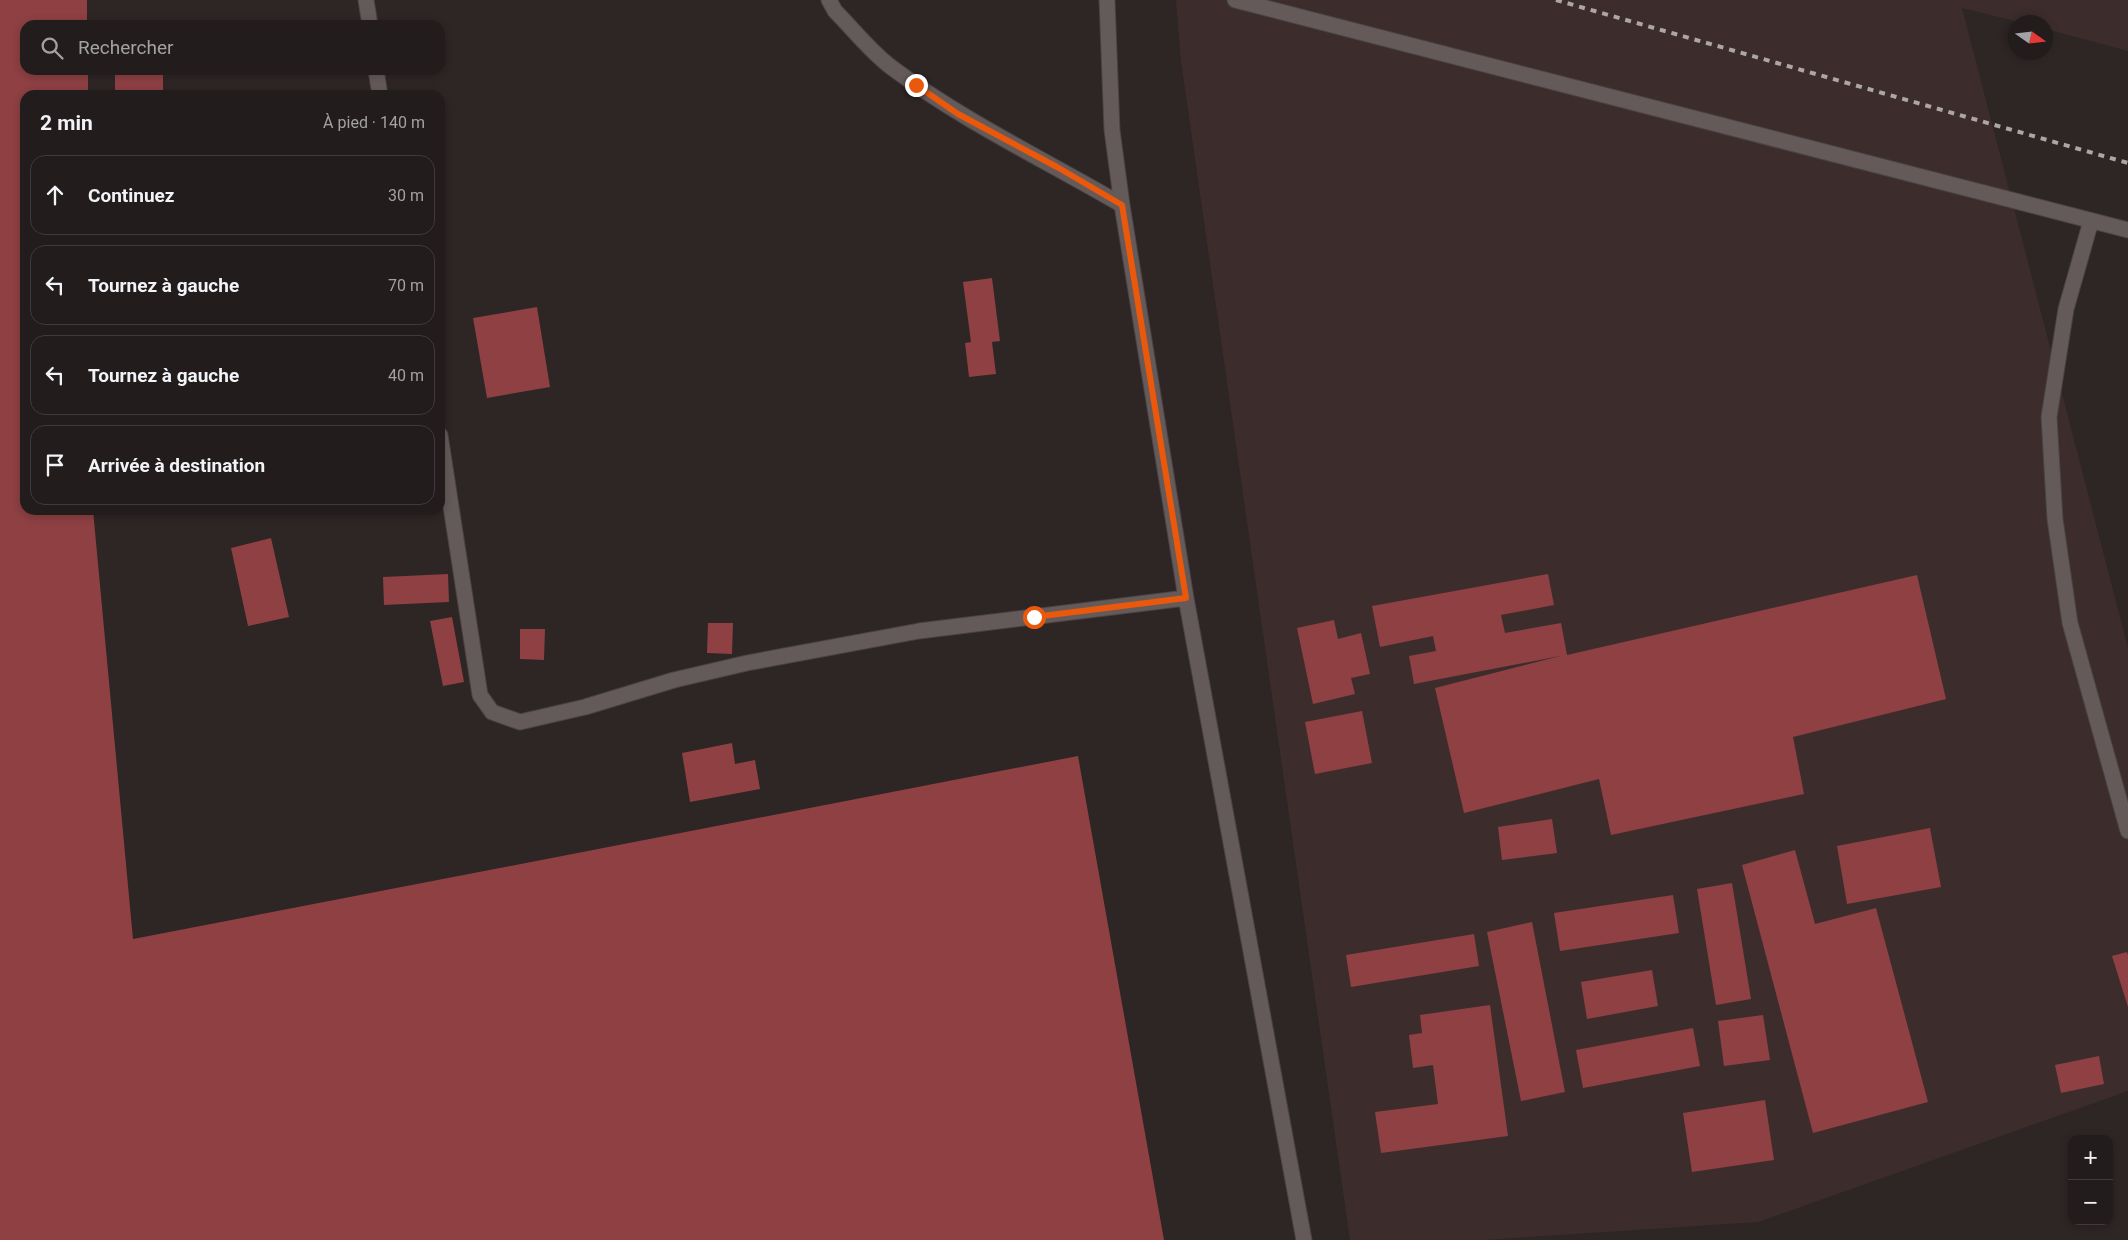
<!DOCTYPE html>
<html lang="fr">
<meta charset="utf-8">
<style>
body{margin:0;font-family:Roboto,sans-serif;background:#2e2929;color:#f1f3f6}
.controls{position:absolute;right:15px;bottom:15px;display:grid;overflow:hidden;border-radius:10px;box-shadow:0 2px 8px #0003}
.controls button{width:45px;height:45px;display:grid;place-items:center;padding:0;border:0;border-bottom:1px solid #3f3a3b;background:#221c1c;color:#f1f3f6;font:25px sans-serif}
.compass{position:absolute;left:2008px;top:15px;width:45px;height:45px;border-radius:50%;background:#221c1c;box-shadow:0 2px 8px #0003;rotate:104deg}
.stop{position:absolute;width:15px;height:15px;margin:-11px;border:4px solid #ea580c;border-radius:50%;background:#fff}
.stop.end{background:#ea580c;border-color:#fff;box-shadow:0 1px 5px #0008}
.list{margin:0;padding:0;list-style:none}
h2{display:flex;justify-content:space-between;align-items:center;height:65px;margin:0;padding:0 20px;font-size:21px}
h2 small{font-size:16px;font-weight:400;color:#a2a1a3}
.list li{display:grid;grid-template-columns:32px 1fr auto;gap:15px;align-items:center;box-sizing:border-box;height:80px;margin:0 10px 10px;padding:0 10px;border:1px solid #3f3a3b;border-radius:15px}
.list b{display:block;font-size:19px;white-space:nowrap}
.list em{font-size:16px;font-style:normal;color:#a2a1a3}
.icon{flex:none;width:28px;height:28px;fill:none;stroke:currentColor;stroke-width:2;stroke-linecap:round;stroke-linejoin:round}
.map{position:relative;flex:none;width:2128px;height:1240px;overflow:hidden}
.search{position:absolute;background:#221c1c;box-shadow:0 2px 8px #0003;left:20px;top:20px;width:425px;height:55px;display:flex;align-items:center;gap:12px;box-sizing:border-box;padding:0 18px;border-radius:15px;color:#a2a1a3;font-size:19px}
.panel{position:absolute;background:#221c1c;box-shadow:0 2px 8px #0003;left:20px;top:90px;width:425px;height:425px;border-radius:15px}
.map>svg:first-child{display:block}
.built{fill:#3c2d2c}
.building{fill:#8e4043}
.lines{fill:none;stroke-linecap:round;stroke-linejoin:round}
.minor-casing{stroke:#4a4343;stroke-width:17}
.minor{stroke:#645a5a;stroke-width:15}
.rail{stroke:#ada6a6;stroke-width:4;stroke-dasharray:6 6;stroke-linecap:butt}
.route{stroke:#ea580c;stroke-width:6}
</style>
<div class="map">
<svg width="2128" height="1240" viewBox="0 0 2128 1240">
<rect width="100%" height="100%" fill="#2e2525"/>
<!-- built -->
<path class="built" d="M1176,0H2128V51L2046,29V22H2019L1962,8L2128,648V1091L1758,1222L1484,1240H1350L1181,61Z"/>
<!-- building -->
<path class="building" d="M0,0H87V25H25V70H88V95H25V510H93L133,939L1078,756L1164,1240H0Z
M115,70H163V95H115Z
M992,278L1000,341L992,342L996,374L969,377L965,343L971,342L963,282Z
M537,307L550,387L487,398L473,318Z
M271,538L289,617L248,626L231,548Z
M448,574L449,602L384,605L383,577Z
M1548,574L1554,605L1501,615L1505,633L1561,623L1567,655L1917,575L1946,699L1793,737L1804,794L1611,835L1599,779L1464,813L1435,688L1560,656L1414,684L1409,656L1436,651L1433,636L1380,647L1372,606Z
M452,617L464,682L443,686L430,621Z
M1334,620L1338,639L1361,633L1370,674L1351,678L1355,694L1313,704L1297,628Z
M708,623H733L732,654L707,653Z
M520,629H545L544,660L520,659Z
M1362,711L1372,763L1315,774L1305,722Z
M732,743L735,764L755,760L760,789L690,802L682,753Z
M1552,819L1557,853L1502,860L1498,827Z
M1930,828L1941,887L1847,904L1837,846Z
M1795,850L1815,924L1876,908L1928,1102L1813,1133L1742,865Z
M1732,883L1751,999L1716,1005L1697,889Z
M1673,895L1679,933L1560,951L1554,913Z
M1532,922L1565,1092L1521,1101L1487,932Z
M1474,934L1479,966L1351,987L1346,955Z
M2127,952L2128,955V1007L2112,956Z
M1652,970L1658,1006L1587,1019L1581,982Z
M1490,1005L1508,1136L1381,1153L1375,1112L1438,1104L1433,1065L1413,1068L1409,1035L1422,1033L1420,1015Z
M1763,1015L1770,1060L1724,1066L1718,1021Z
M1693,1028L1700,1066L1583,1088L1576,1050Z
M2099,1056L2104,1084L2061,1093L2055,1065Z
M1765,1100L1774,1160L1692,1172L1683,1113Z"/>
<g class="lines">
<!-- minor casing -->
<g class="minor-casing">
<path id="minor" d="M366,0L370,25
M829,0L835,11C853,29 870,51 891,67C963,121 1045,160 1122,205
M1107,0L1112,130L1122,205L1186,598L1304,1240
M1235,0L2128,230
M376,70L380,95
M2091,221L2066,309L2049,417L2055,519L2070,623L2128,831
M440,435L480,695L492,712L520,722L585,707L674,680L747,663L919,631L1186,598"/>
</g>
<!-- minor -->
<use href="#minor" class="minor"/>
<!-- rail -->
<path class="rail" d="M1556,0L2128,163"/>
</g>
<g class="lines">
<!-- route -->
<path class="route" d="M916,85L958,114L1057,167L1122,205L1186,598L1034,617"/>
</g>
</svg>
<div class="controls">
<button>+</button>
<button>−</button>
</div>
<svg class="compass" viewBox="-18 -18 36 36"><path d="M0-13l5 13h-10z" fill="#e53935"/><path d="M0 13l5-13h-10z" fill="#a2a1a3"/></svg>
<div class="stop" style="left:1034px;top:617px"></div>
<div class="stop end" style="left:916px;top:85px"></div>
<div class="search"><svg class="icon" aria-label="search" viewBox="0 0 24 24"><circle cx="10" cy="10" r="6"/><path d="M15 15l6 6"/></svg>Rechercher</div>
<section class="panel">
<h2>2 min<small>À pied · 140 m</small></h2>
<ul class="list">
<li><svg class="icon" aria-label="ahead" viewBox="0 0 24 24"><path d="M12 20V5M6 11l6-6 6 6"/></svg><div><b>Continuez</b></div><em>30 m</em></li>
<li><svg class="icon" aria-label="left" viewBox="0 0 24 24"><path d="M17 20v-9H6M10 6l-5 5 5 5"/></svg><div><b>Tournez à gauche</b></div><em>70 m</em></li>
<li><svg class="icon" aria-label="left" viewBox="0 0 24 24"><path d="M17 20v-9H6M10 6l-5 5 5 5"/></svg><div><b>Tournez à gauche</b></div><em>40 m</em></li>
<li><svg class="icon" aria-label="arrive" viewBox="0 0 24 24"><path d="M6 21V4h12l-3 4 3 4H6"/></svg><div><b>Arrivée à destination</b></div></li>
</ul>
</section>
</div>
